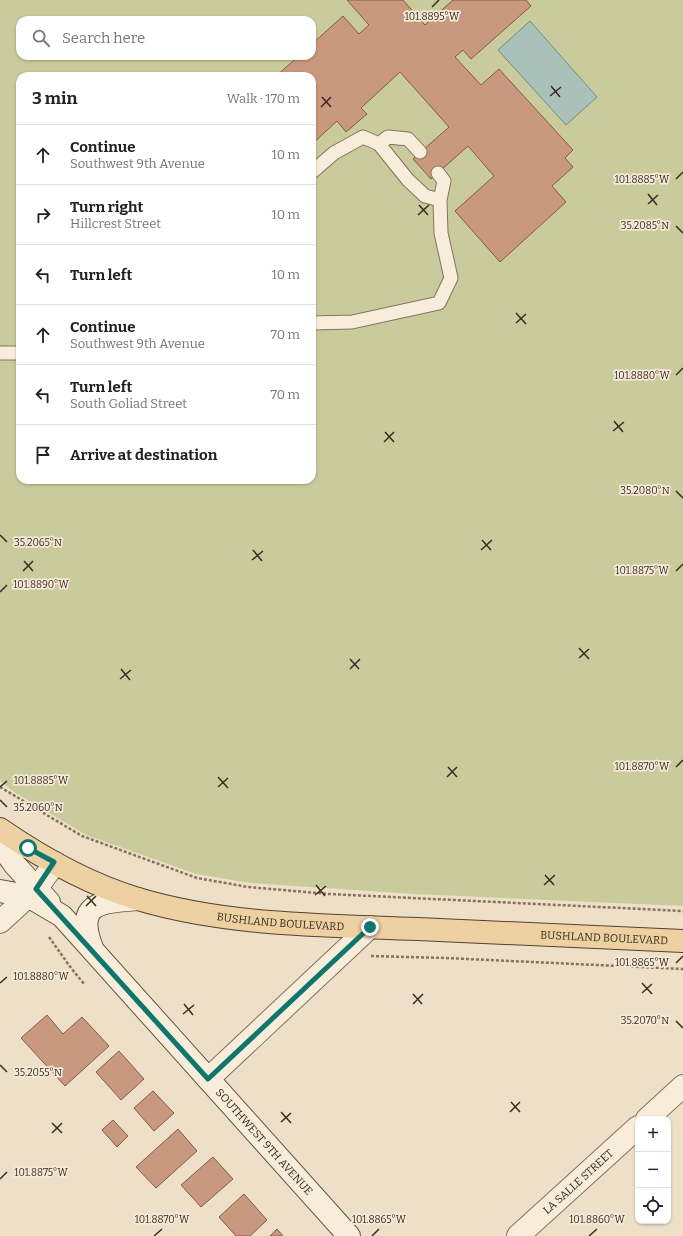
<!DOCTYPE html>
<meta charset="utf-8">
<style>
body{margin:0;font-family:Bitter,serif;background:#f6f6f6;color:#222}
.controls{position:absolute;right:12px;bottom:12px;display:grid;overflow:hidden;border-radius:8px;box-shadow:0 1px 3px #0004}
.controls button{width:36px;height:36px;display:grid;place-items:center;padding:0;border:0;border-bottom:1px solid #e0e0e0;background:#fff;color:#222;font:20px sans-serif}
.stop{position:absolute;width:12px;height:12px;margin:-9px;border:3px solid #0f766e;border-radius:50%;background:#fff}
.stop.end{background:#0f766e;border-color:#fff;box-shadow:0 1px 4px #0008}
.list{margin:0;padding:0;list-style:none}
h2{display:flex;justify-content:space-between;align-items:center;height:52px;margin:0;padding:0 16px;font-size:17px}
h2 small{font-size:13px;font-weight:400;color:#767676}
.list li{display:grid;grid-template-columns:26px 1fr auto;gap:12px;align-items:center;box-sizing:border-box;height:60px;padding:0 16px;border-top:1px solid #e0e0e0}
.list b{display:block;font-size:15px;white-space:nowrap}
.list p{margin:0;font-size:13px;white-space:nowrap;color:#767676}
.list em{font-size:13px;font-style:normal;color:#767676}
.icon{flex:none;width:22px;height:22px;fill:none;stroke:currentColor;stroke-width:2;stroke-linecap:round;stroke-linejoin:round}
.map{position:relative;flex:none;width:683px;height:1236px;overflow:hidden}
.search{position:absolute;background:#fff;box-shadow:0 1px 3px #0004;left:16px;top:16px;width:300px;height:44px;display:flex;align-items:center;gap:10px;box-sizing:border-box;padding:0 14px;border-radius:12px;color:#767676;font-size:15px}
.panel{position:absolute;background:#fff;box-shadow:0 1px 3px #0004;left:16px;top:72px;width:300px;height:412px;border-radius:12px}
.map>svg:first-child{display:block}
.green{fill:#c9cb9c;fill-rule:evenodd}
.water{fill:#a9c1b8;stroke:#6f8f85}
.building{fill:#c9997f;stroke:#865a44}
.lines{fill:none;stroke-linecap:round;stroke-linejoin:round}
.lane-casing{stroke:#88715d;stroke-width:15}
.street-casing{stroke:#88715d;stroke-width:24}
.secondary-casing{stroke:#6a5240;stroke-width:24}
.primary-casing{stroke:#564031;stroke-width:24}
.path{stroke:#88715d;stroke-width:2.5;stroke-dasharray:3 2;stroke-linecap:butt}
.lane{stroke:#f8eddb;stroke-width:13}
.street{stroke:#f8eddb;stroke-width:22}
.secondary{stroke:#f8eddb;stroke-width:22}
.primary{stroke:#eed1a2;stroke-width:22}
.route{stroke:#0f766e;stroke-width:5}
.ticks{fill:none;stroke:#392b20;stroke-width:1.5}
.labels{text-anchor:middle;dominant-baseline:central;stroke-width:3.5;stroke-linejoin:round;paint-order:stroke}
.street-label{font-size:11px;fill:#392b20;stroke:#f5ead7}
.ticks-label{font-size:10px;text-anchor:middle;fill:#392b20;stroke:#f5ead7;stroke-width:3.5;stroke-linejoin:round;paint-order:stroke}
</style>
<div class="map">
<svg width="683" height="1236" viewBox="0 0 683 1236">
<rect width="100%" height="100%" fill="#eddfc8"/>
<!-- green -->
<path class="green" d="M0,0H683V906L414,894L250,883L196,874L86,835L14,792L0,781ZM20,20H312V56H20ZM20,76H312V480H20Z"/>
<!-- water -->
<path class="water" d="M530,21L597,97L566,125L498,50Z"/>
<!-- building -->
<path class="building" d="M347,0H403L425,25L453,0H526L531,6L471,59L463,50L455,57L481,85L499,69L573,150L565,158L573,167L552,186L566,202L500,262L455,211L494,176L468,146L431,179L413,159L449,127L400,72L361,108L367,114L346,132L337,121L312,144V76H276L299,56H312V44L343,16L359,34L369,25Z
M47,1015L63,1034L82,1017L109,1046L65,1086L21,1038Z
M119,1051L144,1079L121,1100L96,1072Z
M153,1091L174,1113L154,1131L134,1108Z
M113,1120L128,1136L117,1147L102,1130Z
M178,1129L197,1151L156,1188L136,1167Z
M213,1157L233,1179L201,1207L181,1185Z
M244,1194L267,1220L250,1236H236L219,1217Z
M277,1229L283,1236H270Z"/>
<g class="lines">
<!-- lane casing -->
<g class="lane-casing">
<path id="lane" d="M379,144L388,137L408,139L420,152
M312,172L334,153L363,137L379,144L408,180L425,196L440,200L444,181L438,173
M312,323L352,322L439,303L451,278L441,233L440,200
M0,353H20"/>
</g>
<!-- street casing -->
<g class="street-casing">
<g id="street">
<path d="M0,922L36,889L55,863"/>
<path d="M208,1079L370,927"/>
<path d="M647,1119L683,1086"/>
<path id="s1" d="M518,1236L638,1127"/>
</g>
</g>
<!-- secondary casing -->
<g class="secondary-casing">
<g id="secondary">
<path d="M5,851L15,865L49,902"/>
<path id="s2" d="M0,891L28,896L62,916L349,1236"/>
<path d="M92,948C75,903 99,902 138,899"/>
</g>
</g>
<!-- primary casing -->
<g class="primary-casing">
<g id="primary">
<path id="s3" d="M0,829C42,858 89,884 138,899C228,926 325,925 418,929C507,933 595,937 683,941"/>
</g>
</g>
<!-- path -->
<path class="path" d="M0,787L82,836L197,878L248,887L329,894L683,911
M49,937L71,968L85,985
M371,956L446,958L683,969"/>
<!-- lane -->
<use href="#lane" class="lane"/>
<!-- street -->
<use href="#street" class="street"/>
<!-- secondary -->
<use href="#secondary" class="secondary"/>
<!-- primary -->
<use href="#primary" class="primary"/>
</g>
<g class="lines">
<!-- route -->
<path class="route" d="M28,848L54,862L36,889L208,1079L370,927"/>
</g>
<!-- ticks -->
<path class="ticks" d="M432,7L439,0M551,86L560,97M550,96L561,87M322,97L331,107M321,107L331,97M676,179L683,172M648,194L657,205M648,204L658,195M419,205L428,215M418,215L429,205M676,226L683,233M516,313L526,324M516,323L526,314M676,375L683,368M614,421L623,432M613,431L624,422M385,432L394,442M384,442L394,432M676,491L683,498M0,535L7,542M482,540L491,550M253,550L262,561M481,550L492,540M252,560L263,551M24,561L33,571M23,571L33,561M676,571L683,564M0,592L7,585M579,648L589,659M579,658L589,649M350,659L359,669M121,669L130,680M350,669L360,659M120,679L131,670M448,767L457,777M676,767L683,760M218,777L228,788M447,777L457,767M0,787L7,781M218,787L228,778M0,800L7,807M545,875L554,885M316,885L325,896M544,885L555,875M315,895L326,886M87,896L96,906M86,906L96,896M676,963L683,956M0,983L7,977M642,983L652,994M642,993L652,984M413,994L422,1004M184,1004L193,1015M413,1004L423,994M183,1014L194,1005M676,1021L683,1028M0,1065L7,1072M511,1102L520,1112M281,1112L291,1123M510,1112L520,1102M281,1122L291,1113M52,1123L62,1133M52,1133L62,1123M0,1179L7,1172M154,1236L162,1229M372,1236L379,1229M589,1236L597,1229"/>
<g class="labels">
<!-- street labels -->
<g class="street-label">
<text stroke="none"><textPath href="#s3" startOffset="300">BUSHLAND BOULEVARD</textPath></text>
<text stroke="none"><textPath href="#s3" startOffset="624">BUSHLAND BOULEVARD</textPath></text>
<text stroke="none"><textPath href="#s2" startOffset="371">SOUTHWEST 9TH AVENUE</textPath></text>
<text stroke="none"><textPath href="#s1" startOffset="81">LA SALLE STREET</textPath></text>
</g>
</g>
<g class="ticks-label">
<text x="432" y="20">101.8895°W</text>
<text x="642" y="183">101.8885°W</text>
<text x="645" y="229">35.2085°N</text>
<text x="642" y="379">101.8880°W</text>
<text x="645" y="494">35.2080°N</text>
<text x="38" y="546">35.2065°N</text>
<text x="642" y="574">101.8875°W</text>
<text x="41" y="588">101.8890°W</text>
<text x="642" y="770">101.8870°W</text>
<text x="41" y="784">101.8885°W</text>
<text x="38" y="811">35.2060°N</text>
<text x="642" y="966">101.8865°W</text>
<text x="41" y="980">101.8880°W</text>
<text x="645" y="1024">35.2070°N</text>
<text x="38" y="1076">35.2055°N</text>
<text x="41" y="1176">101.8875°W</text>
<text x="162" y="1223">101.8870°W</text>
<text x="379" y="1223">101.8865°W</text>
<text x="597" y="1223">101.8860°W</text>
</g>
</svg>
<div class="controls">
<button>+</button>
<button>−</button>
<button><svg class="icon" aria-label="locate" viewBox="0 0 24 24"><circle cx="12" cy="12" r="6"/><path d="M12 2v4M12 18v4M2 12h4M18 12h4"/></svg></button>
</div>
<div class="stop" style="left:28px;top:848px"></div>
<div class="stop end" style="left:370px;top:927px"></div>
<div class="search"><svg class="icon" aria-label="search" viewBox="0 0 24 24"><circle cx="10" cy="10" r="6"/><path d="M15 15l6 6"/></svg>Search here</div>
<section class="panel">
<h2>3 min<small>Walk · 170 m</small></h2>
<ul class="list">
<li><svg class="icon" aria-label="ahead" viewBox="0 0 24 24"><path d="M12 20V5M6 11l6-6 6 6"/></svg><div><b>Continue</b><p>Southwest 9th Avenue</p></div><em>10 m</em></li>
<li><svg class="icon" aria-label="right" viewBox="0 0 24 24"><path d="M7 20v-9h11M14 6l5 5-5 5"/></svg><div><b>Turn right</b><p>Hillcrest Street</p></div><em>10 m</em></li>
<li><svg class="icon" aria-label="left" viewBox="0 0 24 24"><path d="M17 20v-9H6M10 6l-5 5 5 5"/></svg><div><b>Turn left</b></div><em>10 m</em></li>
<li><svg class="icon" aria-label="ahead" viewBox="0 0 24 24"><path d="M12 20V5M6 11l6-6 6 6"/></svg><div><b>Continue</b><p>Southwest 9th Avenue</p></div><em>70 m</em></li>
<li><svg class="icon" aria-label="left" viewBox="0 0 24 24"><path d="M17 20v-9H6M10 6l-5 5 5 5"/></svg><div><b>Turn left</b><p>South Goliad Street</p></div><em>70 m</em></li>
<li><svg class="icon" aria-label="arrive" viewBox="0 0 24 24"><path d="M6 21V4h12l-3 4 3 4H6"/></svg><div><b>Arrive at destination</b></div></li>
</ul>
</section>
</div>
